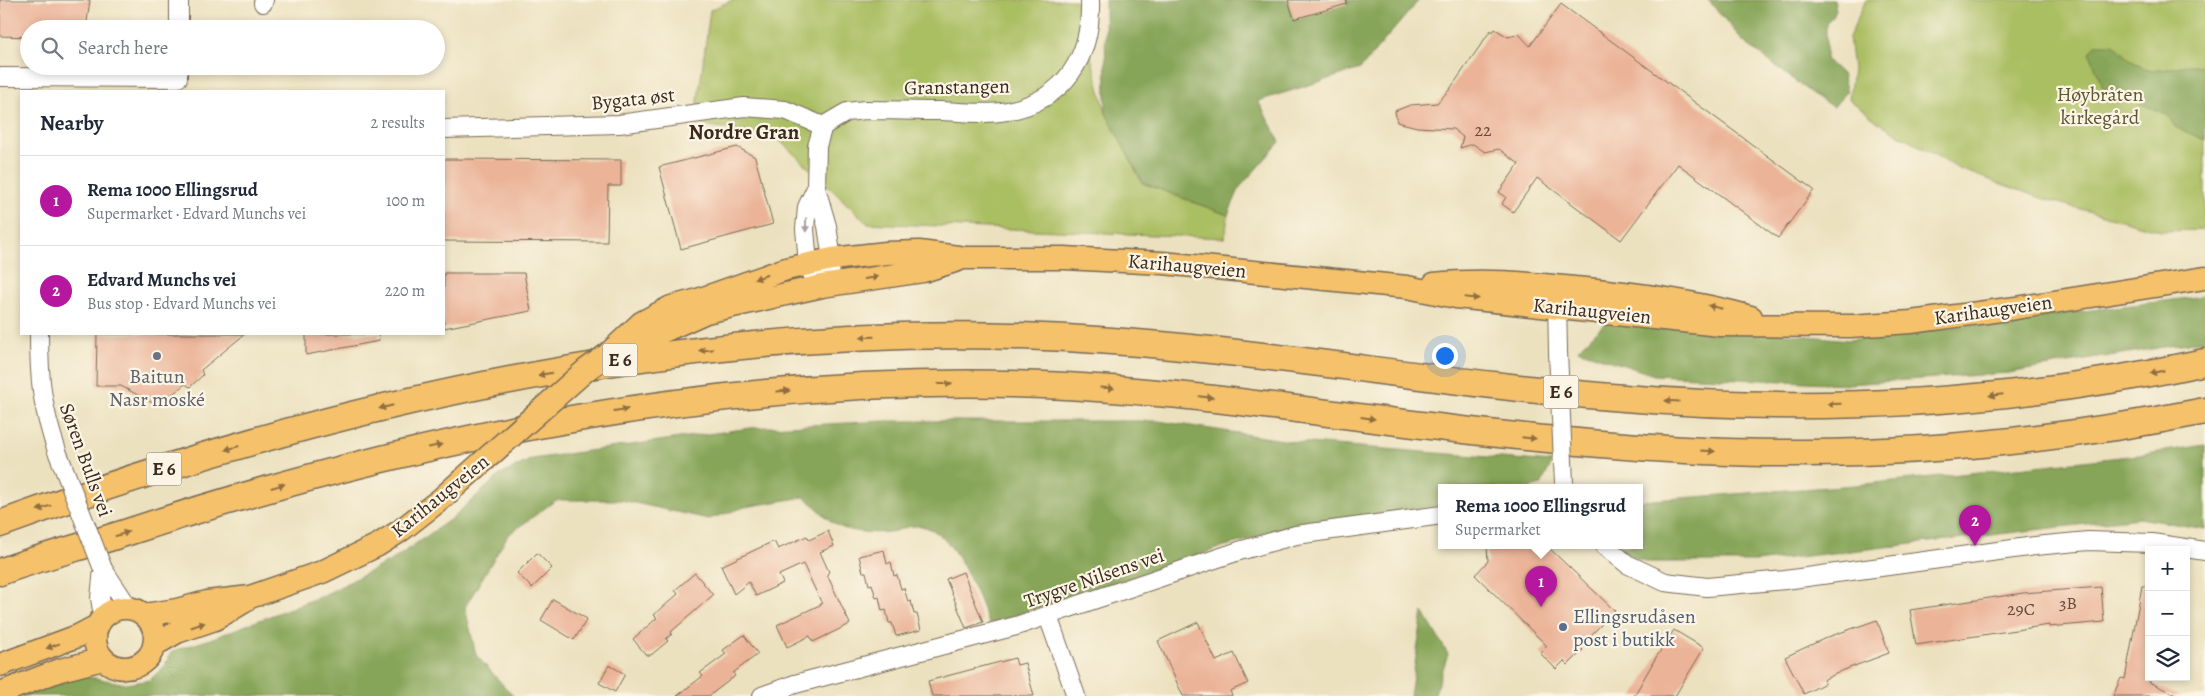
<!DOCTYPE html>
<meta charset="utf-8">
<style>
body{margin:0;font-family:Alegreya,serif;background:#f2f2f3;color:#1f2937}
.controls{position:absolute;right:15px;bottom:15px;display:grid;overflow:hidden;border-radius:0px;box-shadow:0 2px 8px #0003}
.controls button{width:45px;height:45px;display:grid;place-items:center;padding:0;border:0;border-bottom:1px solid #e0e1e3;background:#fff;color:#1f2937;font:25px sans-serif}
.you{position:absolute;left:1444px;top:355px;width:18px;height:18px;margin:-12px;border:4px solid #fff;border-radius:50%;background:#1a73e8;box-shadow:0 0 0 8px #1a73e833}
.badge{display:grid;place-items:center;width:32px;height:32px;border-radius:50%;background:#b5179e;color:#fff;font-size:16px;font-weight:700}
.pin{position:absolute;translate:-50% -41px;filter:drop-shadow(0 1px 2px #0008)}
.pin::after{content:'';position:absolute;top:26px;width:18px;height:15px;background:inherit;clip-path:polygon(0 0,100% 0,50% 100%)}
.popup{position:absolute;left:1438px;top:484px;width:205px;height:65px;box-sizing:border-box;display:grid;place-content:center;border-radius:0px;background:#fff;filter:drop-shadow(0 1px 4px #0005);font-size:16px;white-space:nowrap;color:#747a83}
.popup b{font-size:19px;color:#1f2937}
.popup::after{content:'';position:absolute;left:50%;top:100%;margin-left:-10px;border:10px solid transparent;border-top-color:#fff}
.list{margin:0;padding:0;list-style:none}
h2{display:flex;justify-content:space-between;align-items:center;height:65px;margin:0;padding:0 20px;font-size:21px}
h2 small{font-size:16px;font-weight:400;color:#747a83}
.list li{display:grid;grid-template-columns:32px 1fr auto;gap:15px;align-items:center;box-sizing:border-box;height:90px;padding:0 20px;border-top:1px solid #e0e1e3}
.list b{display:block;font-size:19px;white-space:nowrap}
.list p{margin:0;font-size:16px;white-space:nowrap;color:#747a83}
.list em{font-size:16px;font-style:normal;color:#747a83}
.icon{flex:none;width:28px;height:28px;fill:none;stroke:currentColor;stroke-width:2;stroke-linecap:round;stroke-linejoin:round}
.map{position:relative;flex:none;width:2205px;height:696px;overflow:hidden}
.search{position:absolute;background:#fff;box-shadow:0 2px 8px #0003;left:20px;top:20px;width:425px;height:55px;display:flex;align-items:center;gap:12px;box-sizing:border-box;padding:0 18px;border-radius:28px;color:#747a83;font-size:19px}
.panel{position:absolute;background:#fff;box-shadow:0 2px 8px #0003;left:20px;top:90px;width:425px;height:245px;border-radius:0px}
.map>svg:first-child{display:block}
.green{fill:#aabe62;stroke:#727440}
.forest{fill:#87a558;stroke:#61683b}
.building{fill:#ebb498}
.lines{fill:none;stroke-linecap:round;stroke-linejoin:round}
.minor-casing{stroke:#796a56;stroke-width:20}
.major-casing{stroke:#796a56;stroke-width:25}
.highway-casing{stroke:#796a56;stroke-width:29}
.minor{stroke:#fff;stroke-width:18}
.major{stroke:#f5c16b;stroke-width:22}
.highway{stroke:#f5c16b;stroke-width:26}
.minor-bridge-casing{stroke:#796a56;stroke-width:20;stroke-linecap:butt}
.major-bridge-casing{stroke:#796a56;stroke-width:25;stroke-linecap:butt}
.minor-bridge{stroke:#fff;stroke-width:18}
.major-bridge{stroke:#f5c16b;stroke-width:22}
.oneway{fill:#a79f9a}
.oneway2{fill:#8f6e41}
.worship-dot{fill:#6b7280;stroke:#fcf5e5;stroke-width:2}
.service-dot{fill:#5c6f8a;stroke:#fcf5e5;stroke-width:2}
.labels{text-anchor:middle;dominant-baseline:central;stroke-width:4.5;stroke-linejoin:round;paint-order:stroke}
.number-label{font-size:18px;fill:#674c3c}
.shield{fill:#fcf5e5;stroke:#75675a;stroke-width:1}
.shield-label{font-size:19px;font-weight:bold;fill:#3b2a1e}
.street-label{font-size:20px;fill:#3b2a1e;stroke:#fcf5e5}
.park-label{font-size:20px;fill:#5c5632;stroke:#fcf5e5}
.worship-label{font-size:20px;fill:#5b616d;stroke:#fcf5e5}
.service-label{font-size:20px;fill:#4e5e75;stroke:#fcf5e5;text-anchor:start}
.neighbourhood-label{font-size:21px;font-weight:bold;fill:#3b2a1e;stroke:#fcf5e5}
</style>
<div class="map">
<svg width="2205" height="696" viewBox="0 0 2205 696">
<rect width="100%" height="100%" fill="#fcf5e5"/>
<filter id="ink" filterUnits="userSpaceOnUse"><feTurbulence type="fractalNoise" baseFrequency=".02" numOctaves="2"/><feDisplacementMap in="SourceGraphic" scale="10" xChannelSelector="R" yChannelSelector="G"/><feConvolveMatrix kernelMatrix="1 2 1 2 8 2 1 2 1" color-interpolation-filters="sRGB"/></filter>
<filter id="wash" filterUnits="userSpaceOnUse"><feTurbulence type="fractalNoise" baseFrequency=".0096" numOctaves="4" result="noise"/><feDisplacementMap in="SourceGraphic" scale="20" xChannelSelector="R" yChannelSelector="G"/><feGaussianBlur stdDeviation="1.12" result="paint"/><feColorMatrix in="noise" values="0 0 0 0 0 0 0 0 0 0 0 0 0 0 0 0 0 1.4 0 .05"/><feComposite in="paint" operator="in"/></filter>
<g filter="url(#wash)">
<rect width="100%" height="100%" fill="#ece1bf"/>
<!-- green -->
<path class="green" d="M733,0H1076L1106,113L1142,183L1228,215L1225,238L867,223L777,138L695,123L710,10Z
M1866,0H2205V230L2161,231L2044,199L1959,169L1878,122L1849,99L1853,69L1849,37Z"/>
<!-- forest -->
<path class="forest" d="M1105,0H1419L1360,69L1258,101L1280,142L1240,187L1228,215L1143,183L1106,113Z
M1708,0H1834L1836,10L1826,24V59L1842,74L1847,92L1833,107L1811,93L1744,42Z
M2097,44H2114C2126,56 2140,71 2158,70C2173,70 2189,60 2205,68V140L2175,127L2168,115L2103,88L2090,53Z
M2205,296V340L2008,373L1848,384L1654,375L1578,350L1604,324L1643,320L1849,340Z
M886,421H1158L1296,442L1552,462L1541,485L1530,488H1442V505L1304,525L1226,546L989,624C977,596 953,522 914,526C908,526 901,529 895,531C880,534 861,533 846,529C827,523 819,507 804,497L745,507L709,519L621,500H556L508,535L465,607L476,655L513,696H18L84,676L126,684L150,680L165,665L172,651L208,640L324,595L394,559L451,519L500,475L532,459L750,428Z
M2205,445V529L2139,518L1755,562H1647L1631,556L1614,546H1640V501L1856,485L2140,455Z
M1423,612L1448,654L1434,696H1410Z"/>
<g id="blocks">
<!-- building -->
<path class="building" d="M0,0H90L86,29H29V37L0,36Z
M1288,0H1346L1347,4L1294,19Z
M1561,4L1814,190L1778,238L1678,164L1621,240L1537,178L1513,212L1502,204L1506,197L1499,192L1519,164L1499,149L1485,152L1473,144L1460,148L1463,137L1453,129L1417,127L1397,122L1395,111L1410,105L1437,103L1450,89L1491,30L1493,32L1495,29L1508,37L1519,34L1530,46Z
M737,147L755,157L773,224L681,249L659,167Z
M444,159L621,160V186H608L607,242L444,241Z
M444,273H524L531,311L444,328Z
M97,334H245L201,370L203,375L190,387L185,384L158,406L121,386H96Z
M306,334H378L379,341L306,355Z
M828,531L834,546L820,552L829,572L827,574L830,581L850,624L813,642L810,636L787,647L777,625L822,604L803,564L779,575L783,583L756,596L749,582L734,594L721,566L774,541L778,549L807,536L809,540Z
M1487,546H1547L1615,611L1579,647L1583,650L1568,665L1564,661L1556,669L1540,653L1547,646L1475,575L1488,561Z
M884,550L887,564L891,562L894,576L897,575L901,589L904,588L908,602L911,601L914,614H917L921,630L896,636L892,623H889L886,610L882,611L879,597L876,598L872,584L869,585L866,572H863L859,556Z
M537,553L552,568L532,588L517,573Z
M963,572L983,622L966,628L946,579Z
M695,573L713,595L671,632L672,634L666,639L668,641L651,655H646L633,639L657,618L654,615L678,594L675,590Z
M2142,586H2149V682L2178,696H2113L2121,678L2125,679Z
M2101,587L2104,622L2049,627V625L1916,645L1910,610L2023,593Z
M553,599L587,619L574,640L541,620Z
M1877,620L1889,653L1844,670L1823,680L1825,683L1804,694L1785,657L1828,637Z
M1198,622L1216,661L1234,653L1248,683L1230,691L1232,696H1183L1158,641Z
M1674,630L1704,648L1675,696H1634L1655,659Z
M744,635L758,654L733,673L735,676L709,696H677L703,676L700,673L726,654L723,650Z
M1015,658L1017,665L1025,663L1034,696H932L928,681Z
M609,665L625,674L615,692L599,683Z"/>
</g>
</g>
<g filter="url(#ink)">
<use href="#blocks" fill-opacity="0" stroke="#796a56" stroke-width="1"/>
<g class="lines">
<!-- minor casing -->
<g class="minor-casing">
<path id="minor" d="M263,3L264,0
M179,29V0
M0,77L178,78V66
M444,129L619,124L744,107L785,110L823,126
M816,188L807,207L805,229L808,264L813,276L822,286L830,273L832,259L827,226L816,188L817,146L823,126L847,112L865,110C891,110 916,111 942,111C963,112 986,115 1007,111C1065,100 1092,57 1090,0
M1557,296L1558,352
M39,334C39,379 42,408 57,451
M1605,546L1627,564L1665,582L1707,587L1785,580L2035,546L2088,541L2152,543L2205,551
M103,569L100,598L103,616
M103,569L129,608
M1048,616L1076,696
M762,696L795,684L1016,626L1239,551L1296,535L1442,515"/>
</g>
<!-- major casing -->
<g class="major-casing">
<path id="major" d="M1434,284C1481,279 1528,283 1575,288C1635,293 1693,301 1751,317
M619,351L706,312L822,286L923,271L958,260
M607,355L641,323L671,307L698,300L786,269L832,259L886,253L919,252L966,258H1064L1163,263L1407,287L1456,297L1720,325L1851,326L1911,322L2016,308L2205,278
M95 638a30 30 0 1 1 60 0a30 30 0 1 1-60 0Z
M144,615L177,610L207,602L250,597L322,572L378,545L400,531L441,499L461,481
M154,645L177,632L215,619L245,601
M0,665L78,636L97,626
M0,693L60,670L103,659"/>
</g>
<!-- highway casing -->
<g class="highway-casing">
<path id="highway" d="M0,524C333,402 688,322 1044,337C1238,345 1430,383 1624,398C1818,414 2015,403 2205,362
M0,572C42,556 86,546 128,532C425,435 730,373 1044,385C1216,392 1385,425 1557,440C1639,448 1721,454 1804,453C1938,453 2073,437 2205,411"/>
</g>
<!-- minor -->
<use href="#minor" class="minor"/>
<!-- major -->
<use href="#major" class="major"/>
<!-- highway -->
<use href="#highway" class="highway"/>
<!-- minor-bridge casing -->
<g class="minor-bridge-casing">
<path id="minor-bridge" d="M1558,352L1564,483
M57,451L103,569"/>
</g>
<!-- major-bridge casing -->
<g class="major-bridge-casing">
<path id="major-bridge" d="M461,481L586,370L607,355"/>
</g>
<!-- minor-bridge -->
<use href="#minor-bridge" class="minor-bridge"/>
<!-- major-bridge -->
<use href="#major-bridge" class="major-bridge"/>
</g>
<!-- one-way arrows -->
<defs><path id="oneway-solid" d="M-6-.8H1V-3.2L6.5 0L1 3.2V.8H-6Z" transform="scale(1.25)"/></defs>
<use class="oneway" href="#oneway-solid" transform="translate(806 225) rotate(91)"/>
<g class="oneway2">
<use href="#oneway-solid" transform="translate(761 277) rotate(161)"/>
<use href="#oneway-solid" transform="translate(871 278) rotate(-8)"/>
<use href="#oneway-solid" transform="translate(1472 298) rotate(6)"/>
<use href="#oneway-solid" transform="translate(1715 307) rotate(-167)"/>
<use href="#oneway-solid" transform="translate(867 337) rotate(178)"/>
<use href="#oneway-solid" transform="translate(706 350) rotate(174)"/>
<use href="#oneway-solid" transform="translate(2157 372) rotate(169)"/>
<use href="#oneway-solid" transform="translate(545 374) rotate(170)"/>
<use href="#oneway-solid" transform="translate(945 384)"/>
<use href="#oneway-solid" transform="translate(1107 388) rotate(4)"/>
<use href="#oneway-solid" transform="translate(783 391) rotate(-4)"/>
<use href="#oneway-solid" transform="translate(1996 395) rotate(174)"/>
<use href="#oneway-solid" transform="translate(1206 397) rotate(6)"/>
<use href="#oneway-solid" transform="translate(1672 401) rotate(-176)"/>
<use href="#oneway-solid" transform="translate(1834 404) rotate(179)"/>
<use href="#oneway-solid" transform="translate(386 407) rotate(167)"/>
<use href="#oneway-solid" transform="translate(621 410) rotate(-8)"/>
<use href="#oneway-solid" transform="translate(1368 418) rotate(8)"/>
<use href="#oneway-solid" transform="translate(1529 438) rotate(6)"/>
<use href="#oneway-solid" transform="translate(435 446) rotate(-13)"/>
<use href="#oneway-solid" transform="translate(232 448) rotate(164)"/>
<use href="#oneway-solid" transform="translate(1708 451) rotate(3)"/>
<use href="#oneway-solid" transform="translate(278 486) rotate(-16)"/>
<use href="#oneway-solid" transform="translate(44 508) rotate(160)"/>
<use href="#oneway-solid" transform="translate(122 534) rotate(-18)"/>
<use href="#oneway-solid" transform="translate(198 625) rotate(-19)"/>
<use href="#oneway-solid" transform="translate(53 646) rotate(160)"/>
</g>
</g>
<!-- markers -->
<circle class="worship-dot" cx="157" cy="356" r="5"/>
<circle class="service-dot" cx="1563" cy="627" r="5"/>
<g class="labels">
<!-- number labels -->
<g class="number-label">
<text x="1483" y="130">22</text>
<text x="2068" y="603">3B</text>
<text x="2021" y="609">29C</text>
</g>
<!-- shield labels -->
<g class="shield">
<rect x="602.5" y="343.5" width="35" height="33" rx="4"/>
<rect x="1543.5" y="375.5" width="35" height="33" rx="4"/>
<rect x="146.5" y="452.5" width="35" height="33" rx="4"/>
</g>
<g class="shield-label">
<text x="620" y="360">E 6</text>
<text x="1561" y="392">E 6</text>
<text x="164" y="469">E 6</text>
</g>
<!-- street labels -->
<g class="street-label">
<text transform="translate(957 87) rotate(-1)">Granstangen</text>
<text transform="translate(633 99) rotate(-6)">Bygata øst</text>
<text transform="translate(1187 266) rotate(5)">Karihaugveien</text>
<text transform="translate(1993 310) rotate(-8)">Karihaugveien</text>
<text transform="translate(1592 311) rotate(6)">Karihaugveien</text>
<text transform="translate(86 460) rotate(70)">Søren Bulls vei</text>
<text transform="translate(440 496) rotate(-39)">Karihaugveien</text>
<text transform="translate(1094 578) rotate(-19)">Trygve Nilsens vei</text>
</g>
<!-- park labels -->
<g class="park-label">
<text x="2100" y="94">Høybråten<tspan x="2100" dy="23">kirkegård</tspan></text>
</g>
<!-- worship labels -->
<g class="worship-label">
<text x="157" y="376">Baitun<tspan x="157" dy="23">Nasr moské</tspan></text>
</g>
<!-- service labels -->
<g class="service-label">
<text x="1573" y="616">Ellingsrudåsen<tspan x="1573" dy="23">post i butikk</tspan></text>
</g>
<!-- neighbourhood labels -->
<g class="neighbourhood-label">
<text x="744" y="132">Nordre Gran</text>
</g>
</g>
</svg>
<div class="controls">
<button>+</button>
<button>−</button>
<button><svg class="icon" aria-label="layers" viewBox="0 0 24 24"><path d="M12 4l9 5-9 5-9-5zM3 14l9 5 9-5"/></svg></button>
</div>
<div class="you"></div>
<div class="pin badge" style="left:1541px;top:607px">1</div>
<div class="popup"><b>Rema 1000 Ellingsrud</b>Supermarket</div>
<div class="pin badge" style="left:1975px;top:546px">2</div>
<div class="search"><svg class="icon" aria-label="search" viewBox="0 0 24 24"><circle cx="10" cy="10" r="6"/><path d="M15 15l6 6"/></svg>Search here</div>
<section class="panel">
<h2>Nearby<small>2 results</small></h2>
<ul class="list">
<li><span class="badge">1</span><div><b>Rema 1000 Ellingsrud</b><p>Supermarket · Edvard Munchs vei</p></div><em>100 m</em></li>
<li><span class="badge">2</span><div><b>Edvard Munchs vei</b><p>Bus stop · Edvard Munchs vei</p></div><em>220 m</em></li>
</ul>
</section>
</div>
